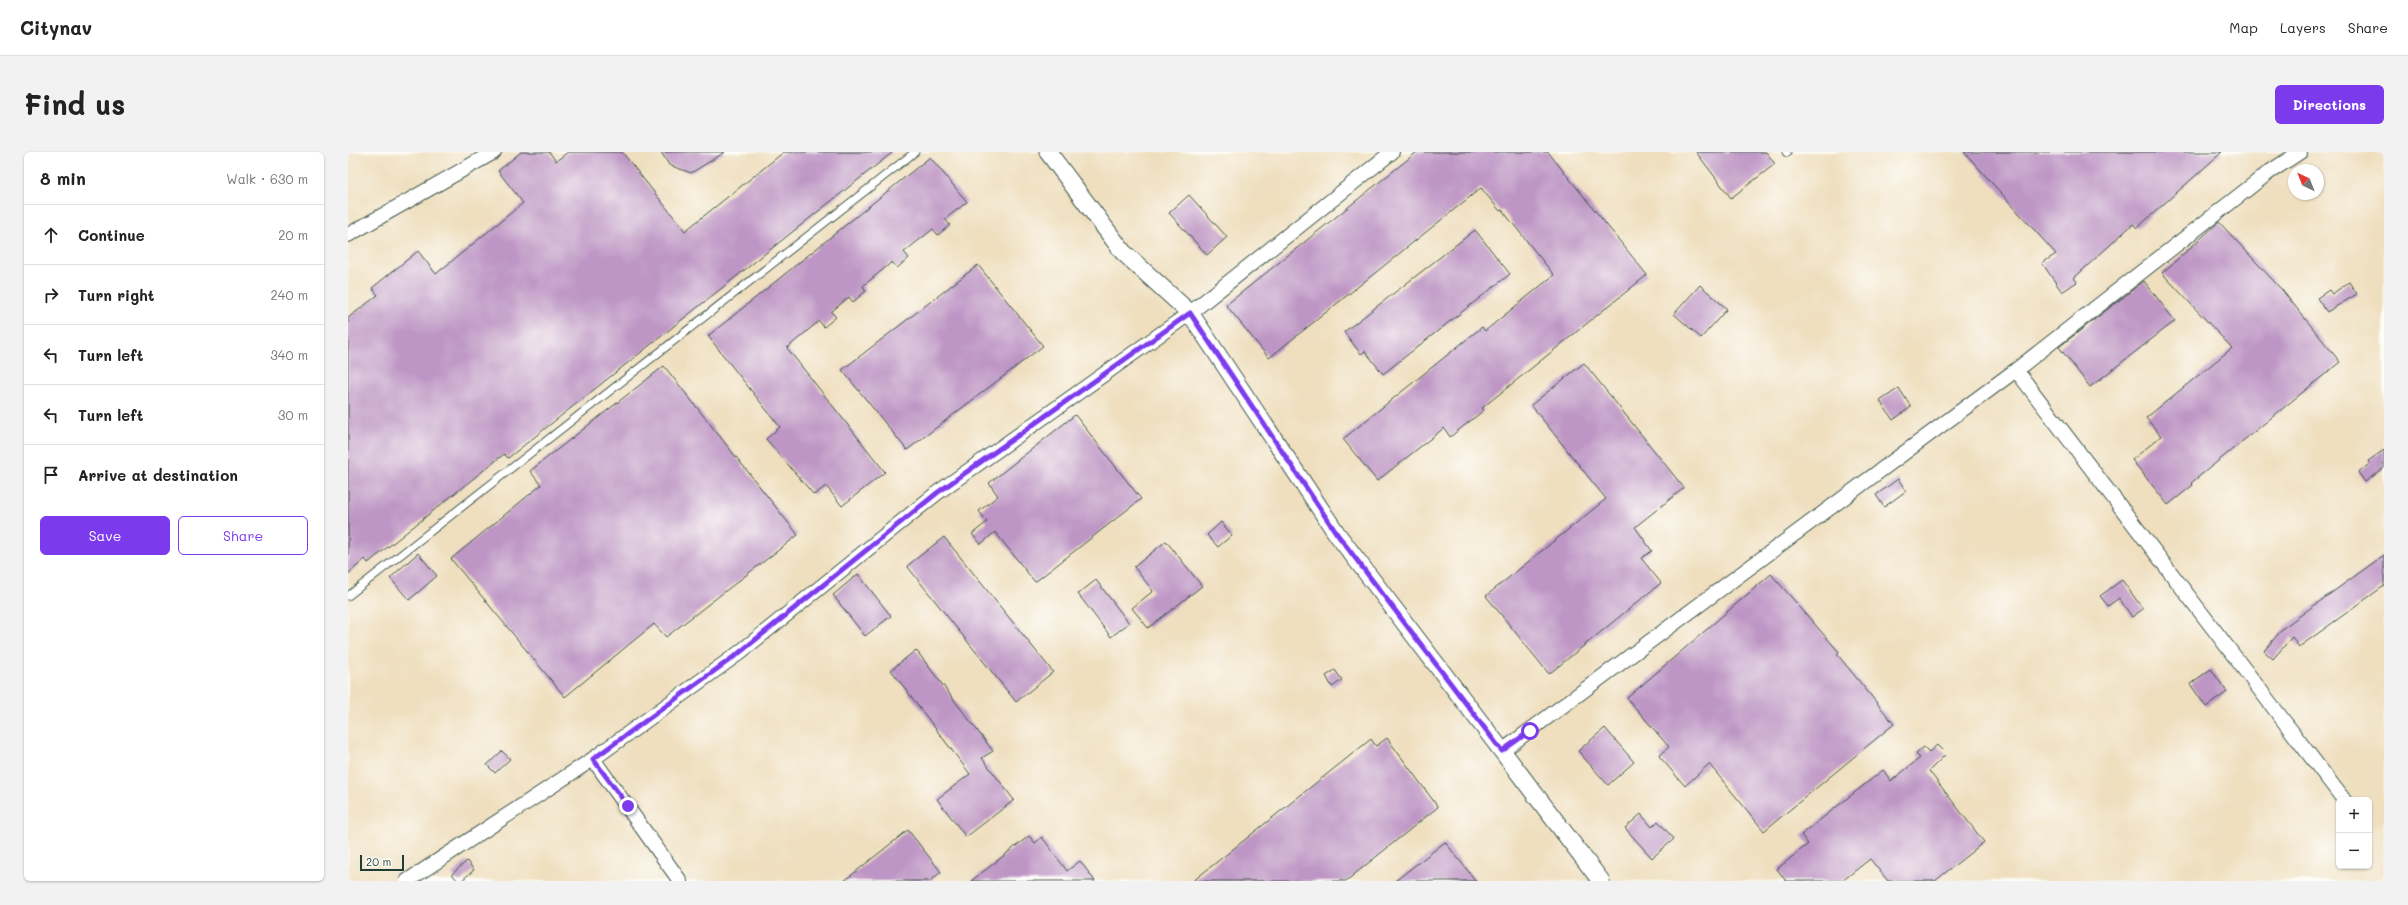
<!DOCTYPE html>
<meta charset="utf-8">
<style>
body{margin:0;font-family:Mali,sans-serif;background:#f2f2f2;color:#222}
.controls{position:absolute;right:12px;bottom:12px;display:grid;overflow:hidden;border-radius:6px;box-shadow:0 1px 3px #0004}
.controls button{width:36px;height:36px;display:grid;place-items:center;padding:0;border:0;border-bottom:1px solid #e0e0e0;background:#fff;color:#222;font:20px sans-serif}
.compass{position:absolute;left:1940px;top:12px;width:36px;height:36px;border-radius:50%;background:#fff;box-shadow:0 1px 3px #0004;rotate:317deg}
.scale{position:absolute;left:12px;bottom:10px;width:44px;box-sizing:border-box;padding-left:4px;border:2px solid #1f3d34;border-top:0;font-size:11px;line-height:14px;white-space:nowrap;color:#1f3d34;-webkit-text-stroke:3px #fdfcf7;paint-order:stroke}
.stop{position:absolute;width:12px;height:12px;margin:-9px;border:3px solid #7c3aed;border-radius:50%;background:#fff}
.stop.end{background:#7c3aed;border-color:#fff;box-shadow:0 1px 4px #0008}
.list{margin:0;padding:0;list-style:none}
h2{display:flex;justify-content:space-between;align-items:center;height:52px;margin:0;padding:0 16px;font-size:17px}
h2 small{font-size:13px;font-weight:400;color:#767676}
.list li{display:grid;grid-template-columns:26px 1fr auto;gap:12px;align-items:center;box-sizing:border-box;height:60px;padding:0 16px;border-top:1px solid #e0e0e0}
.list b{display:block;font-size:15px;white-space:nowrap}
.list em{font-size:13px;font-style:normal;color:#767676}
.actions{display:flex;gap:8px;padding:12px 16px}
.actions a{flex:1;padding:9px 0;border:1px solid #7c3aed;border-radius:6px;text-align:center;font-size:14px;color:#7c3aed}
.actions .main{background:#7c3aed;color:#fff}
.icon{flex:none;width:22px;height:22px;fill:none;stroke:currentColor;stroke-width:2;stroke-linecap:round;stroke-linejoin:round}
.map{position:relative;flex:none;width:2036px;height:729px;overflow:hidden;border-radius:6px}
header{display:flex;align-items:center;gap:24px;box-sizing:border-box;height:56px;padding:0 20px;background:#fff;border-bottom:1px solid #e0e0e0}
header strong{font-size:19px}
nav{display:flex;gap:22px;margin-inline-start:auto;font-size:14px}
.intro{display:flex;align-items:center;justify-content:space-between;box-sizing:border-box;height:96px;padding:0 24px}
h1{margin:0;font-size:28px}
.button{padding:10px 18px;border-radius:6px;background:#7c3aed;color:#fff;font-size:14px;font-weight:700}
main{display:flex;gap:24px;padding:0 24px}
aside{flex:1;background:#fff;border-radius:6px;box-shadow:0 1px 3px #0004}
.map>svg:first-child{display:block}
.building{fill:#be96c5}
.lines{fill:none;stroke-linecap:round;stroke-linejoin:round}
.service-casing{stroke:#3e5549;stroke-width:9}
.minor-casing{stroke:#3e5549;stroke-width:16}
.tertiary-casing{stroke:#3e5549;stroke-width:19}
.service{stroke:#fff;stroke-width:7}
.minor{stroke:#fff;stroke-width:14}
.tertiary{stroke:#fff;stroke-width:17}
.route{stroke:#7c3aed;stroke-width:5}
</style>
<header>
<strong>Citynav</strong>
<nav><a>Map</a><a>Layers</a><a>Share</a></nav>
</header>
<div class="intro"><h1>Find us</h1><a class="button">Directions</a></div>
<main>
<aside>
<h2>8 min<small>Walk · 630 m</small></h2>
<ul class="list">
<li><svg class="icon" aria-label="ahead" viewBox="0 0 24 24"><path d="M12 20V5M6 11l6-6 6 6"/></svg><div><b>Continue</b></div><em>20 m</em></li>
<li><svg class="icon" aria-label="right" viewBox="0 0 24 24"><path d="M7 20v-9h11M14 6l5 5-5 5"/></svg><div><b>Turn right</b></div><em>240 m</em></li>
<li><svg class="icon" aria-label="left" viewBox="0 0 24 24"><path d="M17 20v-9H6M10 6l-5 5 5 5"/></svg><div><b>Turn left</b></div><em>340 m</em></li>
<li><svg class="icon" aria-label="left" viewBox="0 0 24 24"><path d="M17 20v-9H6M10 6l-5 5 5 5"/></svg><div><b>Turn left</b></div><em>30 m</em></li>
<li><svg class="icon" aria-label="arrive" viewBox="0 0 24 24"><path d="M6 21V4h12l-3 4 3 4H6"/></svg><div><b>Arrive at destination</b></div></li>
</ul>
<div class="actions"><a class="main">Save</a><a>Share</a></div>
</aside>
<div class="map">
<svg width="2036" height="729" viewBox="0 0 2036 729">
<rect width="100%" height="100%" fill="#fdfcf7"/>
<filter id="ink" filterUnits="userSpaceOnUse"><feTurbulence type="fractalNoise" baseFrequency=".025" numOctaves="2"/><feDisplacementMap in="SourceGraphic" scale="8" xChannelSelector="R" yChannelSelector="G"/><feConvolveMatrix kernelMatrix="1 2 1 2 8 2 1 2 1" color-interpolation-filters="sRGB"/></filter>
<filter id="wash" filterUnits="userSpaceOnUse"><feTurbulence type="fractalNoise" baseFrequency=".012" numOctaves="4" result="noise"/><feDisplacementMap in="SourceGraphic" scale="16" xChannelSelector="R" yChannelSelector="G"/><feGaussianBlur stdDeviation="0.9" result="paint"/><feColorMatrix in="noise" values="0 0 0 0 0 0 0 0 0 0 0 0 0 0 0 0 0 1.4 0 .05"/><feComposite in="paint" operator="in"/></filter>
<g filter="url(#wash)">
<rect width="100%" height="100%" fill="#efdfbf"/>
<g id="blocks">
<!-- building -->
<path class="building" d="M173,0H201L208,9L220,0H274L337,79L436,0H545L160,306L156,302L20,411L17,407L0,422V166L30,143L24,136L70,99L88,122L175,51L150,19Z
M313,0H377L343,21L321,13Z
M1069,0H1200L1299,123L1134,256L1136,258L1102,285L1096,276L1029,329L995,287L1134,175L1137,179L1206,123L1154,58L1152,59L1133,36L921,206L878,153Z
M1348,0H1418L1427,12L1383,46Z
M1616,0H1874L1789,76L1785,72L1726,126L1729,130L1714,140L1694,111L1708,102Z
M582,5L619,50L597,67L602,73L590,83L585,77L556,100L561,106L549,116L544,110L515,134L518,139L505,150L501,145L483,160L488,165L476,175L471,169L439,196L537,320L494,354L478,334L466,343L418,287L432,275L360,184Z
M841,43L879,85L859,103L821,61Z
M1871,70L1934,138L1992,210L1843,331L1845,333L1820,353L1784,308L1813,284L1798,266L1884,196L1814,121Z
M1127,78L1162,122L1035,222L1017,199L1013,202L996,180Z
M630,113L695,194L559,298L494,218Z
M1796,129L1827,169L1742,235L1711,195Z
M2001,130L2009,142L1979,160L1969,146L1981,138L1984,142Z
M1352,133L1379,157L1353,186L1326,162Z
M1236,211L1336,336L1287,375L1304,399L1293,406L1313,431L1201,522L1138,444L1258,347L1183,253Z
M316,214L450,383L318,485L306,472L217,545L103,407L193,333L182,319Z
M1551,236L1563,255L1545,268L1532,249Z
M727,263L793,347L687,430L647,380L633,392L624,382L639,370L631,359L650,344L641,331Z
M2036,298V316L2017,330L2010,320L2022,312L2020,309Z
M1550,327L1558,339L1536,355L1528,343Z
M873,370L884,383L870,395L859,383Z
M596,385L705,520L668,550L559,414Z
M818,389L854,434L800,476L784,456L805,439L786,415Z
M70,401L89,424L61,448L42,426Z
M2036,403V434L1951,495L1944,485L1925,507L1916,499L1935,476Z
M510,422L543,464L517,484L485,443Z
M1423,422L1491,500L1489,502L1546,572L1416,679L1361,612L1337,634L1311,604L1321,595L1279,546Z
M748,428L781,471L763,485L730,442Z
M1774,428L1795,457L1784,465L1771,446L1760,454L1752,444Z
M568,498L645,599L634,606L666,648L618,685L589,647L622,622L543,518Z
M1863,517L1879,540L1858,555L1842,532Z
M987,518L994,528L984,535L978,524Z
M1257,576L1286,610L1260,633L1230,599Z
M1039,586L1090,655L998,729H845L1023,587L1028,594Z
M1589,593L1598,602L1581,619L1636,690L1587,729H1540L1522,707L1494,729H1438L1429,717L1460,692L1453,683L1535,618L1543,629L1572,606L1568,602L1576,595L1581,600Z
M154,599L162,607L147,621L139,613Z
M1293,662L1304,675L1310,669L1326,687L1304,706L1277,676Z
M560,678L593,720L582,729H496Z
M681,684L687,691L694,685L719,719L732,709L747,729H623Z
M1097,690L1128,729H1047Z
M119,709L126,718L113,729H110L104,722Z"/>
</g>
</g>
<g filter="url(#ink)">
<use href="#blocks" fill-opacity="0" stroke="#3e5549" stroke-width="1"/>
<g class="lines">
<!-- service casing -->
<g class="service-casing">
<path id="service" d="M1438,0L1439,1
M0,444L567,0"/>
</g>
<!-- minor casing -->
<g class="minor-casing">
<path id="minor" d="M0,83L146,0
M1668,218L1996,648
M1154,599L1668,218L1920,21L1952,0
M245,607L332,729
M59,729L245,607L391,501L589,341L842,161L1044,0"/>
</g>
<!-- tertiary casing -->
<g class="tertiary-casing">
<path id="tertiary" d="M700,0L775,100L842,161L989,382L1253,729"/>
</g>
<!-- service -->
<use href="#service" class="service"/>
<!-- minor -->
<use href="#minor" class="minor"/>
<!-- tertiary -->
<use href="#tertiary" class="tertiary"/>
</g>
</g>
<g class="lines" filter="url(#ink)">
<!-- route -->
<path class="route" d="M280,654L245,607L391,501L589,341L842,161L989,382L1154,599L1182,579"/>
</g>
</svg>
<div class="controls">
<button>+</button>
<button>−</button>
</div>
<svg class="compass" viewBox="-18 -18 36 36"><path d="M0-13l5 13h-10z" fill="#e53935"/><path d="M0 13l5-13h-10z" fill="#767676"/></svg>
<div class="scale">20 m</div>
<div class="stop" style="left:1182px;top:579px"></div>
<div class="stop end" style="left:280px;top:654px"></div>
</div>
</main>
